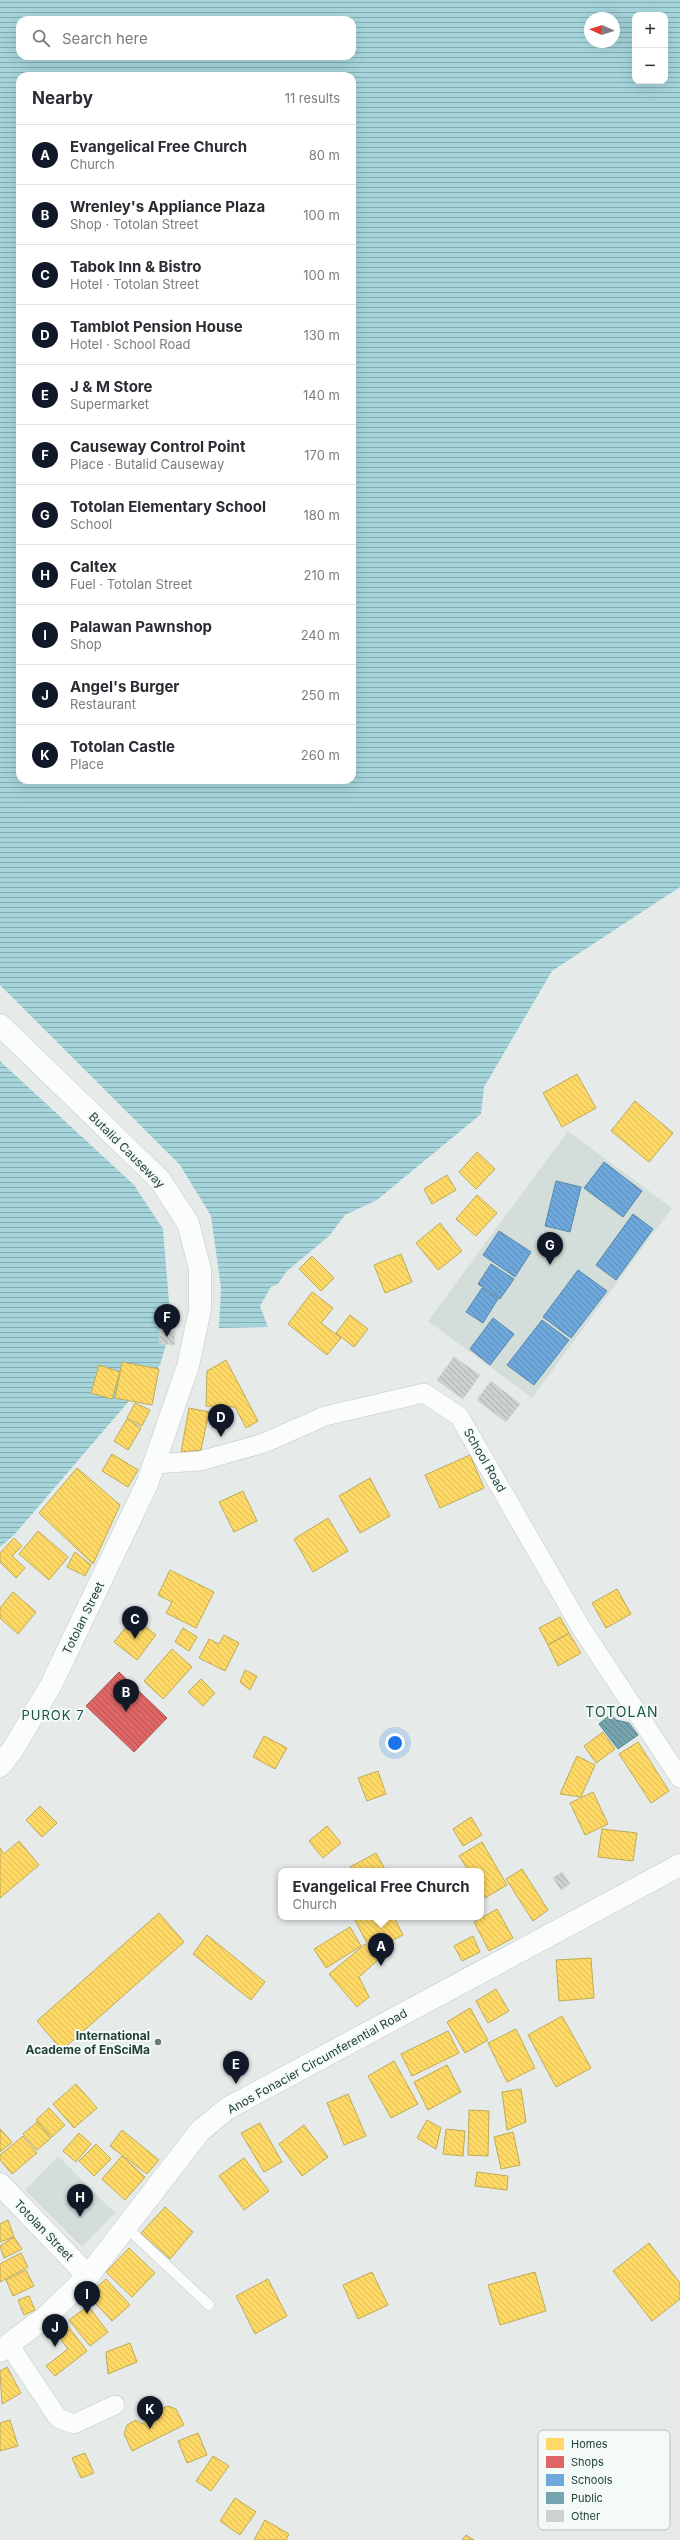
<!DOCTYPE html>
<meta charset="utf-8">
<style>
body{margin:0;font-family:Inter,sans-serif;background:#f2f2f3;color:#2b2b33}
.controls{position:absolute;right:12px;top:12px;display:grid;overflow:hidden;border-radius:8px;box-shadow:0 4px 16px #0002}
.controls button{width:36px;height:36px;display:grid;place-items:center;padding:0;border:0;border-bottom:1px solid #e1e1e2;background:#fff;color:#2b2b33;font:20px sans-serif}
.compass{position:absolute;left:584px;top:12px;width:36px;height:36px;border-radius:50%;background:#fff;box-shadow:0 4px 16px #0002;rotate:273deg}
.you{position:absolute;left:395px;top:1743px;width:14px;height:14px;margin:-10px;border:3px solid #fff;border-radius:50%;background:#1a73e8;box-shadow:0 0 0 6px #1a73e833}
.badge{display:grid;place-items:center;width:26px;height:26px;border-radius:50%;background:#111827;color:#fff;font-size:13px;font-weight:700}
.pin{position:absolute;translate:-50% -33px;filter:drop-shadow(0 1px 2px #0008)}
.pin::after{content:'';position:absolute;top:21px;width:14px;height:12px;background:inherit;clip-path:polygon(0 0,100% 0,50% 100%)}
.popup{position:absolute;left:278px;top:1868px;width:206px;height:52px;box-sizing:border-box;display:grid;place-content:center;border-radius:8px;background:#fff;filter:drop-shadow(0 1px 3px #0005);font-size:13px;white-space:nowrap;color:#7c7c81}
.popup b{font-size:15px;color:#2b2b33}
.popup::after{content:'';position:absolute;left:50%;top:100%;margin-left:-8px;border:8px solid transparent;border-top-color:#fff}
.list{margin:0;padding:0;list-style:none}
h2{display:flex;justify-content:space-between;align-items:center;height:52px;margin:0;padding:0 16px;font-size:17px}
h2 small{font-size:13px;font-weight:400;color:#7c7c81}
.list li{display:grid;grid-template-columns:26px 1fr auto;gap:12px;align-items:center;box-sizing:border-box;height:60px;padding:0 16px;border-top:1px solid #e1e1e2}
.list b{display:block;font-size:15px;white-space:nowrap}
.list p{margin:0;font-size:13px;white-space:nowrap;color:#7c7c81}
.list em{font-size:13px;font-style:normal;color:#7c7c81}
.icon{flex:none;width:22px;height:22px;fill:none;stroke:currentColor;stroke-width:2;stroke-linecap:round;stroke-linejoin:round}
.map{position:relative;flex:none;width:680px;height:2540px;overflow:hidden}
.search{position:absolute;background:#fff;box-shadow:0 4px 16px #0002;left:16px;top:16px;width:340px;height:44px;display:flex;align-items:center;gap:10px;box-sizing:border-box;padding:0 14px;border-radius:12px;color:#7c7c81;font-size:15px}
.panel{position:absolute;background:#fff;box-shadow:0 4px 16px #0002;left:16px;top:72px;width:340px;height:712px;border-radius:12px}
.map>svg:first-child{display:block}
.built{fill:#d3ddd9}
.water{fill:url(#water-rules);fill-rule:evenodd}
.homes{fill:url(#homes-back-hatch);stroke:#bdab58}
.shops{fill:url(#shops-back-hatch);stroke:#a75b58}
.schools{fill:url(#schools-back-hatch);stroke:#5889aa}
.public{fill:url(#public-back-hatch);stroke:#5d878b}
.building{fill:url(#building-back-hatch);stroke:#ced4d2}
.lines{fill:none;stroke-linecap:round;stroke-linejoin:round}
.service-casing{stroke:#c3c8c6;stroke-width:11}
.minor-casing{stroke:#c3c8c6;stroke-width:20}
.secondary-casing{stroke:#c1c9c6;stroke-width:23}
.service{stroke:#fbfcfc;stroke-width:10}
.minor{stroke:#fbfcfc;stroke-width:19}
.secondary{stroke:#fbfcfc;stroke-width:22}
.poi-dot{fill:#677c75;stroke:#f4faf7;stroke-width:1.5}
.labels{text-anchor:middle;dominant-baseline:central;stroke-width:4;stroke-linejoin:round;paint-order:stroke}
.street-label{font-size:12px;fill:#224137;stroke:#f4faf7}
.poi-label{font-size:12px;font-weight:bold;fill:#224137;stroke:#f4faf7;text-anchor:end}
.neighbourhood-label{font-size:13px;letter-spacing:1px;fill:#1c5445;stroke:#f4faf7}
.quarter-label{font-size:14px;letter-spacing:1px;fill:#1c5445;stroke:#f4faf7}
.key{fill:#f4faf7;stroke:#b5c2bd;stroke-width:1}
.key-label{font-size:11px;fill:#224137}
</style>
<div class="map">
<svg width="680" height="2540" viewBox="0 0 680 2540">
<defs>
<pattern id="water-rules" width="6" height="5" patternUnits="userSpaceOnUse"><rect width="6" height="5" fill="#a5d5db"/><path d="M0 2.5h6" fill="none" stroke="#86aeb2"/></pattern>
<pattern id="homes-back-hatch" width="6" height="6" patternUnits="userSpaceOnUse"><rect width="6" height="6" fill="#ffd966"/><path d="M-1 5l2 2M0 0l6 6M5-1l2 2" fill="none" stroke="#dabb59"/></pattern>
<pattern id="shops-back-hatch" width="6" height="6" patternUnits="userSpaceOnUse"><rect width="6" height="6" fill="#e06666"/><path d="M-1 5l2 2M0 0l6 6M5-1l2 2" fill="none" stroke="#b55655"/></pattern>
<pattern id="schools-back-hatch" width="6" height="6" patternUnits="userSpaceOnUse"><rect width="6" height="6" fill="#6fa8dc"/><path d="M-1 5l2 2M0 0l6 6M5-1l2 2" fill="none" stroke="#5b8ab3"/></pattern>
<pattern id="public-back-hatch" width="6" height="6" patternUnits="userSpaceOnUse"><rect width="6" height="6" fill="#76a5af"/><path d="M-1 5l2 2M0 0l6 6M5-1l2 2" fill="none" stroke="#60888f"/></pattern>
<pattern id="building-back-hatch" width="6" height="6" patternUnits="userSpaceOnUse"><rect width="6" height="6" fill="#cdd2d0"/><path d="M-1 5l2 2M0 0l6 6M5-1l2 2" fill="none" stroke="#a6acaa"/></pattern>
</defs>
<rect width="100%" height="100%" fill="#e6ebe9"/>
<!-- built -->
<path class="built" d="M568,1131L672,1208L532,1398L428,1321Z
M58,2156L115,2213L82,2247L25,2190Z"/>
<!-- water -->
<path class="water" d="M0,0H680V887L552,971L484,1087L481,1114L377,1200L345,1215L329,1236L286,1272L278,1284L271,1287L260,1306L268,1327L219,1328L221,1288L211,1216L180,1165L0,985ZM635,15H665V81H635ZM590,18H614V42H590ZM20,20H352V56H20ZM20,76H352V780H20Z
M0,1061L134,1185L163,1229L171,1327L160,1365L14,1535L0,1547Z"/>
<!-- homes -->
<path class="homes" d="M577,1074L596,1108L562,1127L543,1093Z
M635,1101L673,1133L649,1162L611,1131Z
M477,1152L495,1169L476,1189L459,1172Z
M447,1175L456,1190L432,1204L424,1189Z
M477,1195L497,1213L476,1236L456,1219Z
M440,1223L462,1251L438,1270L416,1243Z
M401,1254L412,1282L385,1293L374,1265Z
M312,1256L334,1278L321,1291L299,1269Z
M312,1292L333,1308L321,1323L341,1338L327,1355L288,1324Z
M350,1315L368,1329L354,1347L336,1333Z
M226,1360L258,1421L246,1428L235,1407L206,1406L207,1371Z
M122,1362L159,1369L152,1405L115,1398Z
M99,1365L120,1372L112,1399L91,1393Z
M135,1403L150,1410L142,1426L127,1418Z
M189,1408L209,1412L201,1450L181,1452Z
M127,1419L141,1428L128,1450L114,1441Z
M112,1454L138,1470L128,1487L102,1471Z
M470,1455L484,1488L440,1508L425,1475Z
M77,1468L120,1505L93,1564L39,1513Z
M370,1478L390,1516L360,1533L339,1496Z
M243,1491L257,1521L234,1532L219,1502Z
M328,1518L348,1551L313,1572L294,1539Z
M38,1531L68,1557L49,1580L19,1554Z
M14,1538L22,1546L12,1556L25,1568L16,1578L0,1562V1553Z
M75,1552L91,1565L85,1576L67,1567Z
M170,1570L214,1592L196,1628L166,1613L172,1602L158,1595Z
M617,1589L631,1614L606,1628L592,1603Z
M13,1592L36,1612L18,1634L0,1618V1608Z
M134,1617L156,1635L137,1660L114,1642Z
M560,1617L569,1633L548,1645L539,1628Z
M183,1628L197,1637L189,1651L175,1642Z
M569,1633L581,1653L558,1666L548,1645Z
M224,1635L239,1643L225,1671L199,1658L209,1639L219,1644Z
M172,1649L192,1667L163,1699L144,1681Z
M245,1670L257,1676L250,1690L240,1682Z
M201,1679L215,1693L203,1706L188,1692Z
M603,1732L615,1749L596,1763L584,1746Z
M264,1736L287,1748L275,1769L253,1757Z
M638,1742L669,1791L651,1803L619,1754Z
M577,1756L595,1765L581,1797L560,1794Z
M378,1771L386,1794L367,1801L358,1778Z
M593,1792L608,1824L585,1835L570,1803Z
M40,1806L57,1823L42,1837L26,1820Z
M471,1817L482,1835L463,1846L453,1829Z
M327,1826L341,1843L323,1858L309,1841Z
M602,1829L637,1833L633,1861L598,1857Z
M19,1841L39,1865L0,1898V1848L4,1854Z
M482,1842L507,1885L485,1898L481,1891V1871H469L459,1856Z
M376,1853L386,1871H352L350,1867Z
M522,1869L548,1910L533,1921L506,1879Z
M497,1909L513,1938L489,1951L474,1922Z
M159,1913L184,1942L62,2050L37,2021Z
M361,1917H394L403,1935L371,1951L355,1920Z
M350,1927L361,1946L326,1968L314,1949Z
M207,1935L265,1982L251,2000L193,1954Z
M473,1936L480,1952L462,1961L454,1946Z
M365,1944L378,1960L359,1977L369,1997L357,2007L329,1974Z
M591,1958L594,1998L559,2001L556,1960Z
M496,1989L509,2011L488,2023L476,2001Z
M470,2008L488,2040L465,2053L447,2022Z
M562,2016L591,2068L556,2087L528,2035Z
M516,2029L535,2068L507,2082L488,2043Z
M448,2031L459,2053L412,2076L401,2054Z
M394,2061L418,2104L391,2118L368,2076Z
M447,2065L461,2092L428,2110L414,2082Z
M76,2084L97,2108L74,2128L53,2104Z
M521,2089L526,2122L507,2130L502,2092Z
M348,2094L366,2136L344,2145L327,2103Z
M49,2108L65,2125L52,2137L36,2120Z
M469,2110L489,2111L488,2156L468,2155Z
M427,2120L441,2128L436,2149L417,2138Z
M37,2122L51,2138L37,2150L23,2134Z
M260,2123L282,2162L264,2172L241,2133Z
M304,2125L328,2157L302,2176L279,2144Z
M0,2129L12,2142L0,2152Z
M446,2129L465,2131L463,2156L443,2154Z
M122,2130L159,2160L147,2174L110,2146Z
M513,2132L520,2165L501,2169L494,2137Z
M79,2133L91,2144L76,2162L63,2151Z
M23,2136L37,2153L12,2174L0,2160V2155Z
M96,2144L111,2159L94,2176L79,2161Z
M122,2156L145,2177L125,2200L102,2179Z
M244,2158L269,2191L244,2210L219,2176Z
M477,2172L508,2176L507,2190L475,2186Z
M165,2207L193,2232L170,2259L141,2233Z
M8,2220L14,2237L0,2242V2224Z
M14,2237L22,2249L4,2258L0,2246Z
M649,2243L680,2283V2299L652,2321L613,2271Z
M129,2248L155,2273L132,2297L106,2272Z
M21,2253L28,2267L0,2282V2264Z
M26,2270L34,2286L13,2296L6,2280Z
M372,2272L388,2305L358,2319L343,2285Z
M535,2272L546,2311L500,2325L488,2285Z
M106,2279L130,2305L112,2321L88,2295Z
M268,2279L287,2316L255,2334L236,2296Z
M29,2296L35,2310L24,2315L18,2300Z
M88,2306L108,2332L90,2346L69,2320Z
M63,2320L87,2351L55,2376L46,2366L68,2349L52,2328Z
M130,2343L137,2362L108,2374L106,2352Z
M7,2367L21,2393L2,2404L0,2371Z
M168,2406L176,2409L184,2425L132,2451L124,2434L127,2425L136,2420L142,2424L158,2415L161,2409Z
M10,2420L18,2446L0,2451V2423Z
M198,2433L207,2455L187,2463L178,2441Z
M85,2453L94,2473L81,2478L72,2458Z
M213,2456L229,2466L211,2491L196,2481Z
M235,2498L256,2512L240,2535L220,2521Z
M265,2520L289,2534L286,2540H254Z
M466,2535L474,2540H462Z"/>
<!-- shops -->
<path class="shops" d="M119,1672L167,1718L134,1752L86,1706Z"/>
<!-- schools -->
<path class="schools" d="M604,1162L642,1191L623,1217L584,1188Z
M556,1181L581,1187L570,1232L545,1226Z
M633,1214L653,1229L616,1280L596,1265Z
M499,1231L531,1252L515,1277L483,1255Z
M491,1264L514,1279L500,1299L478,1284Z
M578,1270L607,1291L571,1338L543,1317Z
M482,1288L498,1299L483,1323L466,1312Z
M493,1318L514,1334L490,1365L470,1349Z
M542,1320L569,1340L534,1385L507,1365Z"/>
<!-- public -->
<path class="public" d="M611,1714L616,1720L629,1723L638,1735L618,1749L599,1724Z"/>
<!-- building -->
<path class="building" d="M160,1330L175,1332L174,1345L159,1343Z
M454,1357L480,1375L463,1399L437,1380Z
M491,1381L520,1404L506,1422L477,1400Z
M562,1872L570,1884L561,1890L553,1878Z"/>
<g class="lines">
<!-- service casing -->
<g class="service-casing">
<path id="service" d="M126,2227L209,2305"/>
</g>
<!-- minor casing -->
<g class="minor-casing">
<path id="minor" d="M154,1464L200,1461L264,1443L325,1416L424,1393L459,1416L580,1626L680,1778
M10,2346L58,2418L74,2424L115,2405"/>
</g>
<!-- secondary casing -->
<g class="secondary-casing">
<path id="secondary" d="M0,1025L160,1180L188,1223L200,1269V1310L188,1366L147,1484L51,1685L13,1749L0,1766
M0,2184L88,2276
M0,2351L48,2315L88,2276L200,2131L228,2108L680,1865"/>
</g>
<!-- service -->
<use href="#service" class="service"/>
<!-- minor -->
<use href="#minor" class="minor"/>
<!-- secondary -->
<use href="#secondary" class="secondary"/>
</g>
<!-- markers -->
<circle class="poi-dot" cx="158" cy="2042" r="4"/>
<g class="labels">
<!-- street labels -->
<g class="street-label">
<text transform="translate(127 1150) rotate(45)">Butalid Causeway</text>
<text transform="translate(485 1460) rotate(60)">School Road</text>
<text transform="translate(83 1618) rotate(-64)">Totolan Street</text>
<text transform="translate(317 2061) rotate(-29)">Anos Fonacier Circumferential Road</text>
<text transform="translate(44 2230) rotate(46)">Totolan Street</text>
</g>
<!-- poi labels -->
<g class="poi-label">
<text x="150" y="2035">International<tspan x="150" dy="14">Academe of EnSciMa</tspan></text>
</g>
<!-- neighbourhood labels -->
<g class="neighbourhood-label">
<text x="53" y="1715">PUROK 7</text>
</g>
<!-- quarter labels -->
<g class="quarter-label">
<text x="622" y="1711">TOTOLAN</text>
</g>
</g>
<!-- legend -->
<rect x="538" y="2430" width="132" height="100" rx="6" class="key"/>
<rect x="546" y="2438" width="18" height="12" fill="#ffd966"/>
<rect x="546" y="2456" width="18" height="12" fill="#e06666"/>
<rect x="546" y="2474" width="18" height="12" fill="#6fa8dc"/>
<rect x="546" y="2492" width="18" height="12" fill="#76a5af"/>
<rect x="546" y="2510" width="18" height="12" fill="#cdd2d0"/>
<g class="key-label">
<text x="571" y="2448">Homes</text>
<text x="571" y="2466">Shops</text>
<text x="571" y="2484">Schools</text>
<text x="571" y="2502">Public</text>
<text x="571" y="2520">Other</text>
</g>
</svg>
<div class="controls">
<button>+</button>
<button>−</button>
</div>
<svg class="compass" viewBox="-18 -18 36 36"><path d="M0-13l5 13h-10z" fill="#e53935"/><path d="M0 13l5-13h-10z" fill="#7c7c81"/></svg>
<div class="you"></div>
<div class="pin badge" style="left:381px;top:1966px">A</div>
<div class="popup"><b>Evangelical Free Church</b>Church</div>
<div class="pin badge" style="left:126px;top:1712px">B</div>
<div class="pin badge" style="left:135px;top:1639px">C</div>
<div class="pin badge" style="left:221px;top:1437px">D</div>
<div class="pin badge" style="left:236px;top:2084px">E</div>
<div class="pin badge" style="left:167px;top:1337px">F</div>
<div class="pin badge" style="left:550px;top:1265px">G</div>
<div class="pin badge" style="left:80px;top:2217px">H</div>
<div class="pin badge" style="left:87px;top:2314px">I</div>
<div class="pin badge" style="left:55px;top:2347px">J</div>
<div class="pin badge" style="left:150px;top:2429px">K</div>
<div class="search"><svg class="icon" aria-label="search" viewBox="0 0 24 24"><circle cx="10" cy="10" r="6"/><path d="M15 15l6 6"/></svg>Search here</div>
<section class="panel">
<h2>Nearby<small>11 results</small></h2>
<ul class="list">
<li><span class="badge">A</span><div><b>Evangelical Free Church</b><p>Church</p></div><em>80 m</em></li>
<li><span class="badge">B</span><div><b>Wrenley's Appliance Plaza</b><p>Shop · Totolan Street</p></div><em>100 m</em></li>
<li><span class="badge">C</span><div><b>Tabok Inn &amp; Bistro</b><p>Hotel · Totolan Street</p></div><em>100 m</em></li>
<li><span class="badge">D</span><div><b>Tamblot Pension House</b><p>Hotel · School Road</p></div><em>130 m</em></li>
<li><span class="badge">E</span><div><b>J &amp; M Store</b><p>Supermarket</p></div><em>140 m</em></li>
<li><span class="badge">F</span><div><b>Causeway Control Point</b><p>Place · Butalid Causeway</p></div><em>170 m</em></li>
<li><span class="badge">G</span><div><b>Totolan Elementary School</b><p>School</p></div><em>180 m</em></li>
<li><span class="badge">H</span><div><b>Caltex</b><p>Fuel · Totolan Street</p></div><em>210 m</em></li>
<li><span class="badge">I</span><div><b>Palawan Pawnshop</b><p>Shop</p></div><em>240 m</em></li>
<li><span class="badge">J</span><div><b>Angel's Burger</b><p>Restaurant</p></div><em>250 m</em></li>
<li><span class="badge">K</span><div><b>Totolan Castle</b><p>Place</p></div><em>260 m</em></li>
</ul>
</section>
</div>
